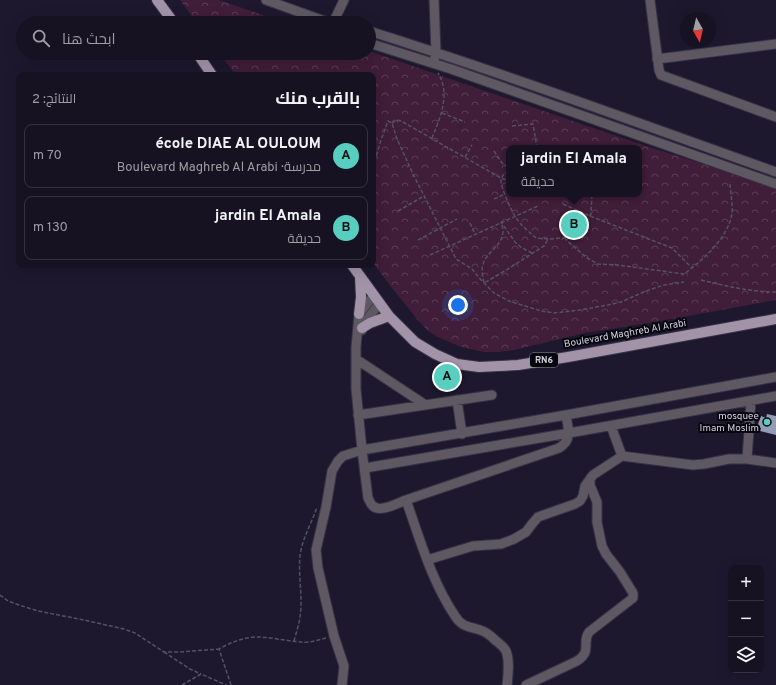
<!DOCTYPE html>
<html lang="ar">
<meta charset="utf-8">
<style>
body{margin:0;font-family:Overpass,Cairo,sans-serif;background:#23202f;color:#f1f3f6;direction:rtl}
.controls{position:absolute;right:12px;bottom:12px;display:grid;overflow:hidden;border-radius:8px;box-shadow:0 4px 16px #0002}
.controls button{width:36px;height:36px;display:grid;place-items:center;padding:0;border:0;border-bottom:1px solid #353240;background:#161222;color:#f1f3f6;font:20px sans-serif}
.compass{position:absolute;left:680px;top:12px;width:36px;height:36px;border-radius:50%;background:#161222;box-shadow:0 4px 16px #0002;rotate:172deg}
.you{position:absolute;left:458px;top:305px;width:14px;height:14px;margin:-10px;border:3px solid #fff;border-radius:50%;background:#1a73e8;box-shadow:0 0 0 6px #1a73e833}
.badge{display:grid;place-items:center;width:26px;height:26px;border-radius:50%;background:#58cec0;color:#111;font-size:13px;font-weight:700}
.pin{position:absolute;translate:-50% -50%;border:2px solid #fff;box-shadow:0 1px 4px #0006}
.popup{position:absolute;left:506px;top:145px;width:136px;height:52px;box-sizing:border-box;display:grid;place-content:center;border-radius:8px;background:#161222;filter:drop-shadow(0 1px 3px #0005);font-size:13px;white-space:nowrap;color:#9e9ea5}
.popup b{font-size:15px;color:#f1f3f6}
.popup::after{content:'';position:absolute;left:50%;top:100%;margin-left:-8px;border:8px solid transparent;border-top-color:#161222}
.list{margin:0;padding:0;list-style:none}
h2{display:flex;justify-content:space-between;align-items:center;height:52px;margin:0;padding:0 16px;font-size:17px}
h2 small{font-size:13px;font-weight:400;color:#9e9ea5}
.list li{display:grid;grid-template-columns:26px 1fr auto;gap:12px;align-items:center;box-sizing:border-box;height:64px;margin:0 8px 8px;padding:0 8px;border:1px solid #353240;border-radius:8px}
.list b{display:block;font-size:15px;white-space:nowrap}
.list p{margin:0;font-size:13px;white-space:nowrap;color:#9e9ea5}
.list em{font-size:13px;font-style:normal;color:#9e9ea5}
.icon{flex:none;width:22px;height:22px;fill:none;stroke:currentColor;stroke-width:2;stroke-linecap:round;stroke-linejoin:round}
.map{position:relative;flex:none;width:776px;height:685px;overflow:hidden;direction:ltr}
.search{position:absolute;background:#161222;box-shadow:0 4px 16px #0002;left:16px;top:16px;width:360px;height:44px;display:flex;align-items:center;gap:10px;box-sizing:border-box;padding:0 14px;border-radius:22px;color:#9e9ea5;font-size:15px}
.panel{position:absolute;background:#161222;box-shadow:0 4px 16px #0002;left:16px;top:72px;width:360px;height:196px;border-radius:8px;direction:rtl}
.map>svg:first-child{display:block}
.forest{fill:url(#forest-crowns);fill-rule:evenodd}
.building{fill:#939cb7}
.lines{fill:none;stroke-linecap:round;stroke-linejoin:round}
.minor-casing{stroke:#363247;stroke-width:11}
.major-casing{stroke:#363247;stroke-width:12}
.path{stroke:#555164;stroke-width:1.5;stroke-dasharray:4 2;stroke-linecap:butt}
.minor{stroke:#5e5862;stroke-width:9}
.major{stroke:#a293a9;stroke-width:10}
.poi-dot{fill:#58cec0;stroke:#07060e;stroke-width:1.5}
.labels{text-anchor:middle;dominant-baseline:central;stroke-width:4;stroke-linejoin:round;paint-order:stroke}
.shield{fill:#07060e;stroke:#9493a0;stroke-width:1}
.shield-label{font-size:9px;font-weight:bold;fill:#d1cfde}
.street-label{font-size:10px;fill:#d1cfde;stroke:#07060e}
.poi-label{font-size:10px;fill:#d1cfde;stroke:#07060e;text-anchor:end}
</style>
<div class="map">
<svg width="776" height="685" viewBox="0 0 776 685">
<defs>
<pattern id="forest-crowns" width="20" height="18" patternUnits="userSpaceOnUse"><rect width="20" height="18" fill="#401d38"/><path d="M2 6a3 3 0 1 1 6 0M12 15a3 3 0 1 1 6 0" fill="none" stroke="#5b3d54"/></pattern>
</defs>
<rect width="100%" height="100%" fill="#1d182e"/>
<!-- forest -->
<path class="forest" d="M180,0H219L286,23H197Z
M369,51L640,144L776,187V300L649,323L585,333L514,350L498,352H484L461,347L438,337L428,331L417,319L392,288L373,263V75H236L219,53H369ZM509,148H639V194H509Z"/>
<!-- building -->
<path class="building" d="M767,414L776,416V435L760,431L761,428L757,427L761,416L766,418Z"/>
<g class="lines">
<!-- minor casing -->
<g class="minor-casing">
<path id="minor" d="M266,0L330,23
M434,0L436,52L435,57
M650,0L659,70L661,75L776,117
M333,23L344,0
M341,23H345
M369,31C506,74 641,124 776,172
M369,43L451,69L776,184
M657,59L776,44
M374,295L359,314L356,347V389L362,450L368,498C370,501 370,504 373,506C380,513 398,503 406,500L559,448C573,440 568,428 566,415
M362,330L368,318L380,303
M356,359L424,404
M457,400L462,434
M751,401L747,459L776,463
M358,415L492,395
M611,426L622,456L693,465L704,464L729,459H747
M365,468L569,433L776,396
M406,500C420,539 431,580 455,616C462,627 468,626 480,630C487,632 491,636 495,640C499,643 504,647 506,651C510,661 508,675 507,685
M427,560L473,546L501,544L514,539L526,532L532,524L538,517L552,512L575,504L580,501L583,496L585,486L590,479
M342,685L344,666L334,636L318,568L316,550L326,507L332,471L338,461L343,456L362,450L566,415L776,377
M526,685L577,661C593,650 581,644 589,632L633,598V593L620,572L606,554L602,546L597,522V502L590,485V479L593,475L622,456"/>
</g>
<!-- major casing -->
<g class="major-casing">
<path id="major" d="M157,0L174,23
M197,53L212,75
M352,265L389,316L415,342L435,354L457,364L479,367L518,365L568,357L776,319
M359,314L361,297L360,276
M362,328L370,323L389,316"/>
</g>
<!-- path -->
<path class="path" d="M442,113L465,122
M392,123L397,120L401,121L501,178L509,181
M512,126L533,124L537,148
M432,138C440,118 451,94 438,73
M634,148L639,144
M494,151L502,163L509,168
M465,157L472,145
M373,167L381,140L388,121L392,123L397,139L413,174L456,259L472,269L481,280L494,293L509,301L541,311L554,313L580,310L608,305L621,302L646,291L664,285L684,282
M509,171C505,173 502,175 501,180C500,186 512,212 516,218C521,225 529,232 536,238L549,239L564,238L585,223L591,214L592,194
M494,199L505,194
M563,204L590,216L672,248L692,268
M398,211L424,196
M470,223L475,234
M564,238L587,258L598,264L618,265L684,274C702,261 729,237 732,213C733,203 730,192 730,182
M418,240L457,219
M532,253L522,248L515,242L501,222C502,225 503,229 503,232C501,248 487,251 483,264C481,269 483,277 484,283L508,269L544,246L548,239
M430,255L538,206
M701,280C726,286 751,292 776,292
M0,595L8,601L19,605L38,611L84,620L124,629L135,633L164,652H180L219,649
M294,641C296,633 299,625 300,617C303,597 298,576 300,556C302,538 312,523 317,507
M164,652L190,669L201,674
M182,685L201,674L226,685
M231,685L219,649C231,642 247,636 261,637C274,638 288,641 301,642C309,643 318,640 326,638"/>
<!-- minor -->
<use href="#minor" class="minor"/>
<!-- major -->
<use href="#major" class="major"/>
</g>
<!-- markers -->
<circle class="poi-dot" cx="767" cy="422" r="4"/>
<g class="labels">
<!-- shield labels -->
<rect class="shield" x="530" y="353" width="28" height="14" rx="3"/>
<g class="shield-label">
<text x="544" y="360">RN6</text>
</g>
<!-- street labels -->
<g class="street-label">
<text transform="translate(625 334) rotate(-10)">Boulevard Maghreb Al Arabi</text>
</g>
<!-- poi labels -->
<g class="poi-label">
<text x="759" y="416">mosquee<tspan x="759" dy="12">Imam Moslim</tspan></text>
</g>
</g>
</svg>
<div class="controls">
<button>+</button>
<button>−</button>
<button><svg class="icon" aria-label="layers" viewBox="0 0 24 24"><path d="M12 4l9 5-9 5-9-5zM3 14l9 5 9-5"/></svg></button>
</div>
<svg class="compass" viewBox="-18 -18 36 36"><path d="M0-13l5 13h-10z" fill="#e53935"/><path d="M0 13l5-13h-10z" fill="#9e9ea5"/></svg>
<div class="you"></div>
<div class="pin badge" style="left:447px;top:377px">A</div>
<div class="pin badge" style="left:574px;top:225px">B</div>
<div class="popup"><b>jardin El Amala</b>حديقة</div>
<div class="search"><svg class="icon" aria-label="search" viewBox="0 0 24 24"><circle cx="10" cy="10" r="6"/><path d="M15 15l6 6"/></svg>ابحث هنا</div>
<section class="panel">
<h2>بالقرب منك<small>النتائج: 2</small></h2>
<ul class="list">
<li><span class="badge">A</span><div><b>école DIAE AL OULOUM</b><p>مدرسة · Boulevard Maghreb Al Arabi</p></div><em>70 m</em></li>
<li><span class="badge">B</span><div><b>jardin El Amala</b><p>حديقة</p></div><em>130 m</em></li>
</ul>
</section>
</div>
